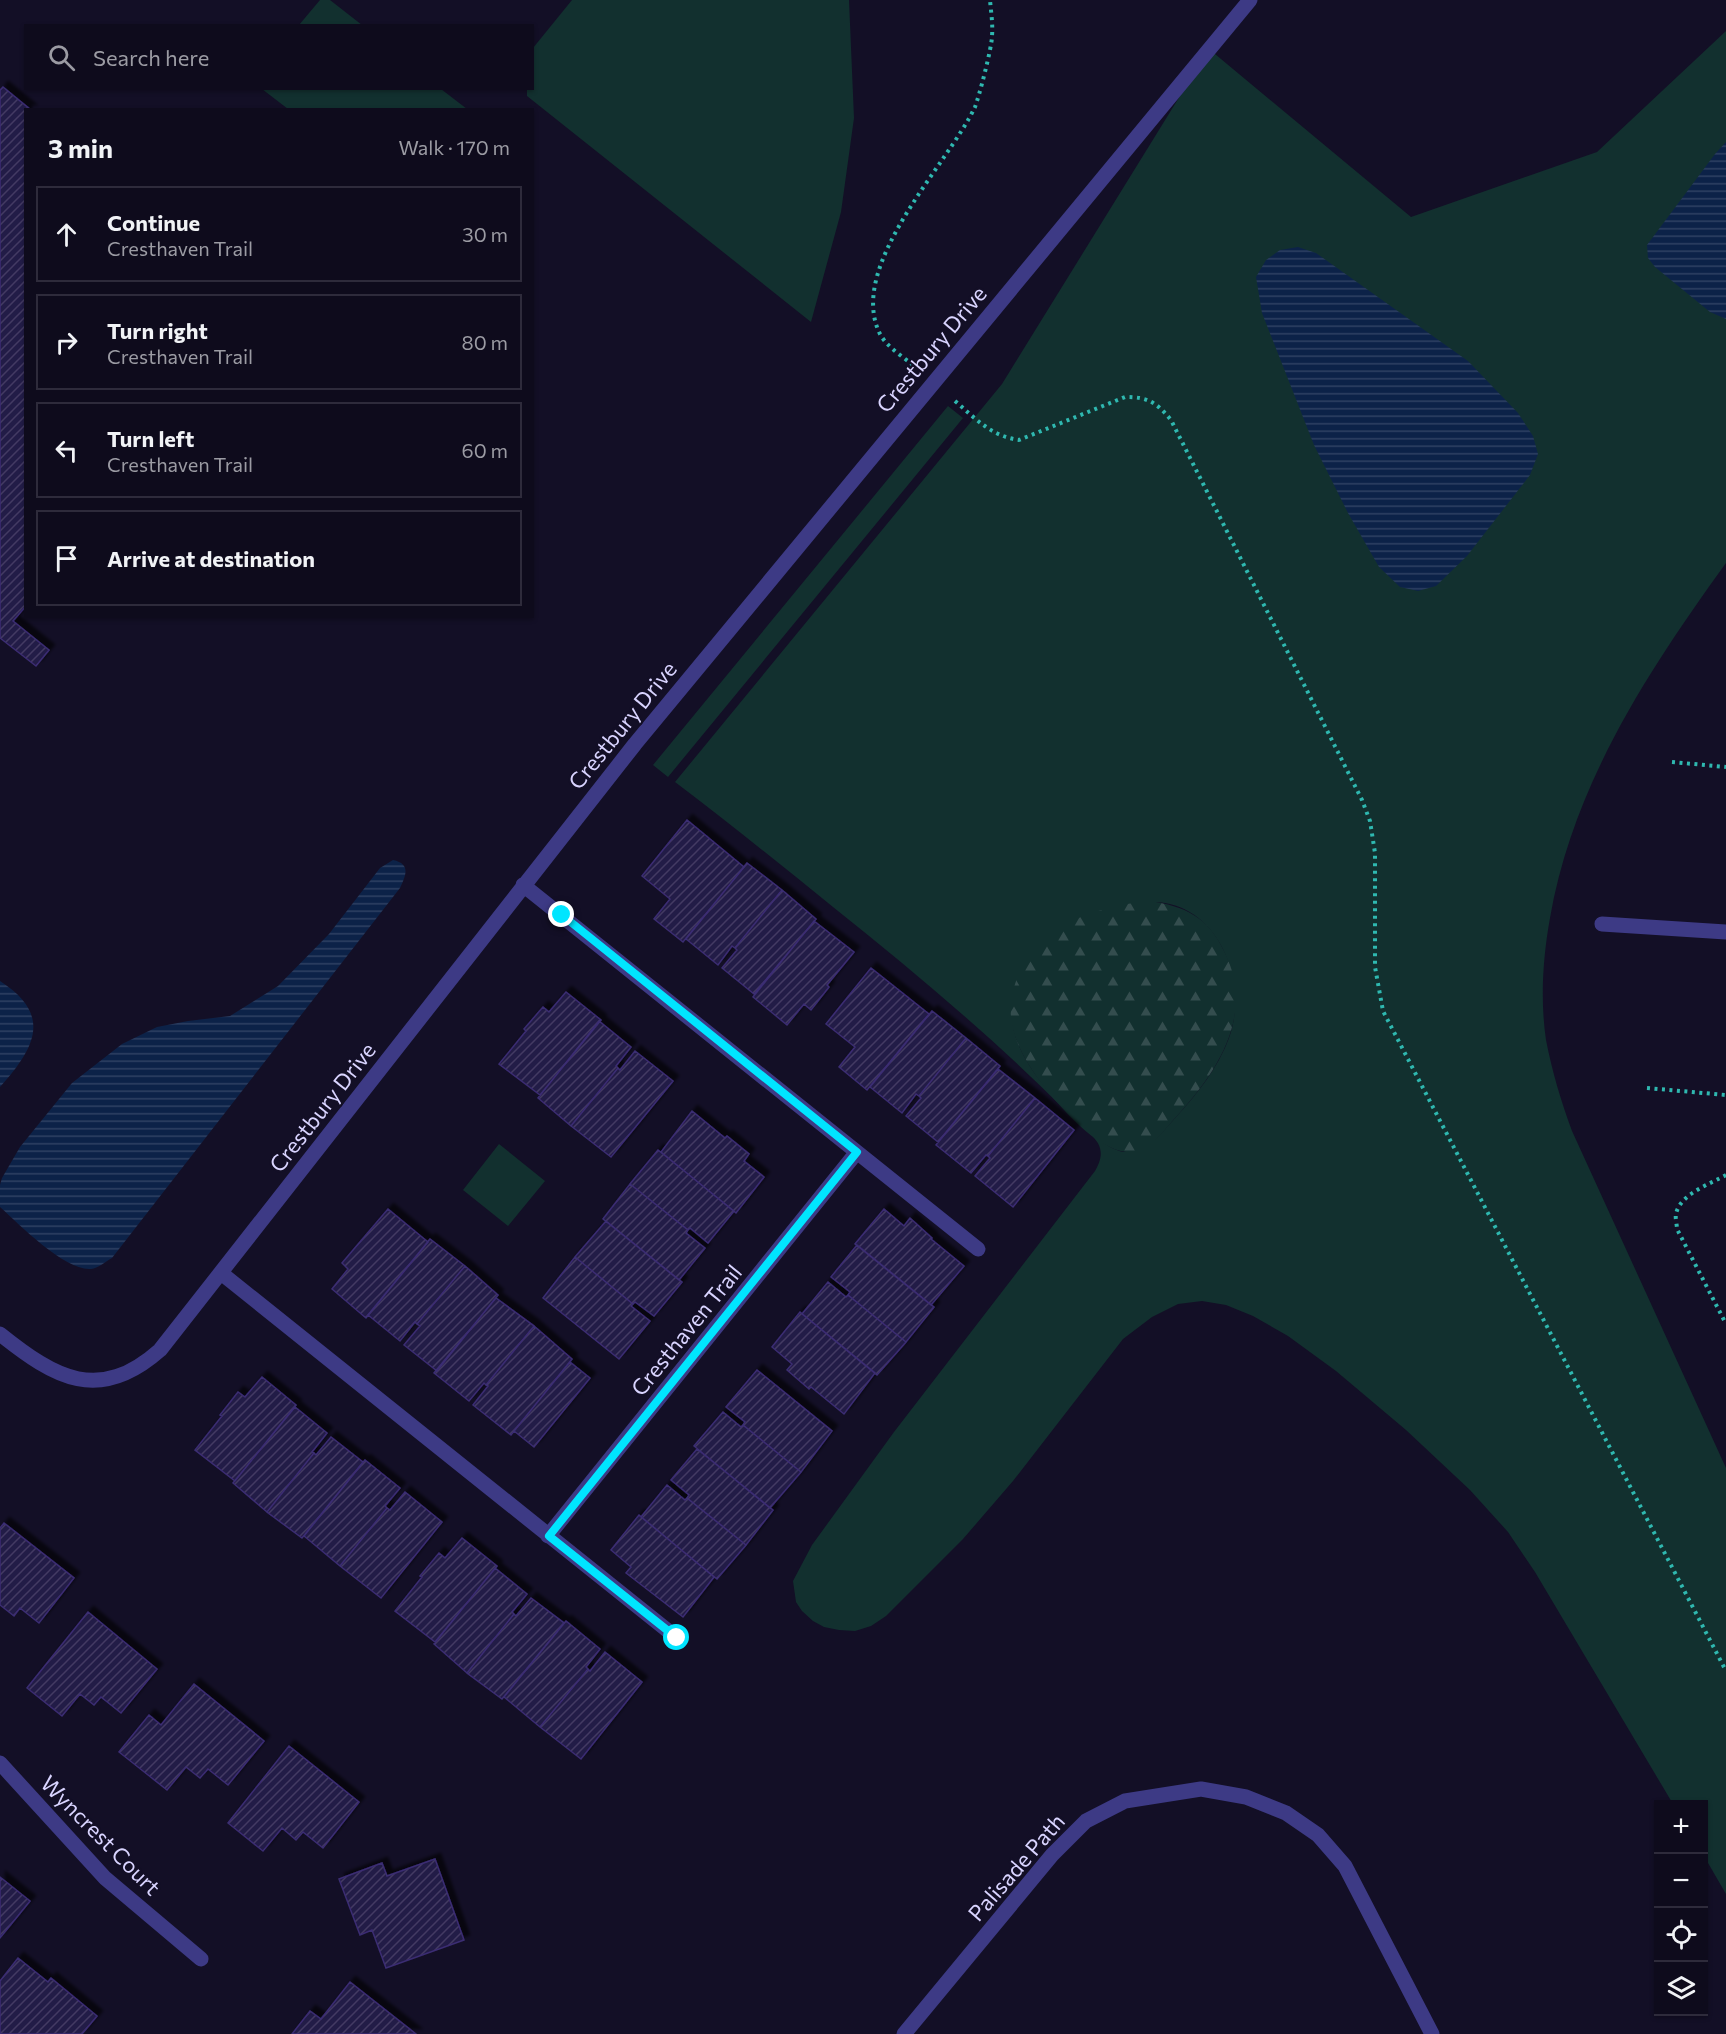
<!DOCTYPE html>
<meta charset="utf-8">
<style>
body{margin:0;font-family:Commissioner,sans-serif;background:#171425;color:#f1f3f6}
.controls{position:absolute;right:18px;bottom:18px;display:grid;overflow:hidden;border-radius:0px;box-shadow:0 2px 4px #0004}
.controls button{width:54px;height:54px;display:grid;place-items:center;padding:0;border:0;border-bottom:2px solid #2e2b3b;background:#0e0b1c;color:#f1f3f6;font:30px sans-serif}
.stop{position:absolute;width:18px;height:18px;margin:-14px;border:4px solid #00e5ff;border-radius:50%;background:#fff}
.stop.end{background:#00e5ff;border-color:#fff;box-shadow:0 2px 6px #0008}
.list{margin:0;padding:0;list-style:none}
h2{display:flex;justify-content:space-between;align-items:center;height:78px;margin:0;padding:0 24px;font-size:26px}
h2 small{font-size:20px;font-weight:400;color:#9b9ba3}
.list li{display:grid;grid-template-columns:39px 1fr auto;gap:18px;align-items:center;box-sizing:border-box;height:96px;margin:0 12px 12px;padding:0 12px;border:2px solid #2e2b3b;border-radius:0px}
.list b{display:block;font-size:22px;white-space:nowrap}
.list p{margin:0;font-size:20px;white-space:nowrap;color:#9b9ba3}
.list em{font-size:20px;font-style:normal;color:#9b9ba3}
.icon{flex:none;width:33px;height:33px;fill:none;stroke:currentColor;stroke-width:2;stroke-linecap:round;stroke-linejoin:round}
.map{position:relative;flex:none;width:1726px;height:2034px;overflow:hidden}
.search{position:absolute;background:#0e0b1c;box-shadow:0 2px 4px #0004;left:24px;top:24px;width:510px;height:66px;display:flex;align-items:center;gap:15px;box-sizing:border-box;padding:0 21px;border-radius:0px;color:#9b9ba3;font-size:22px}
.panel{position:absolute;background:#0e0b1c;box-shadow:0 2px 4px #0004;left:24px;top:108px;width:510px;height:510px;border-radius:0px}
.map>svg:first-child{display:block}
.green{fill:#12302f}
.forest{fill:url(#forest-firs)}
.water{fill:url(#water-rules)}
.building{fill:url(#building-hatch);stroke:#3b2d73;stroke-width:1.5;filter:url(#shadow)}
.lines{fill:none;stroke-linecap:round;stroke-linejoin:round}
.path{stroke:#2fb8b0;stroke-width:4;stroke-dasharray:3 4.5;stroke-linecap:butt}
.minor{stroke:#3d3a85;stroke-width:15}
.route{stroke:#00e5ff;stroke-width:8}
.labels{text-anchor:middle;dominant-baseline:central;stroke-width:4.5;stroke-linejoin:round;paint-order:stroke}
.street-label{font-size:22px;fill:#d9d4ff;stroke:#130f26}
</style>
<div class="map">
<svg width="1726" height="2034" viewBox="0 0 1726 2034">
<defs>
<pattern id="forest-firs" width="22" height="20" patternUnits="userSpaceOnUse" patternTransform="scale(1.5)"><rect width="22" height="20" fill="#12302f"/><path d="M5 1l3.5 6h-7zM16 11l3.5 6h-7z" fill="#344d4e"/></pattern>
<pattern id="water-rules" width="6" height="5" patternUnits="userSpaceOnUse" patternTransform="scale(1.5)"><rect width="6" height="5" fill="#0c2248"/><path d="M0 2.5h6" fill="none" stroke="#2f4163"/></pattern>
<pattern id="building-hatch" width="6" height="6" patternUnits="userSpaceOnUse" patternTransform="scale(1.5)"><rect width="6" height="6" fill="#241b47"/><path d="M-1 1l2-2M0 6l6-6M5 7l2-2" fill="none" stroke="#433b63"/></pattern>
<filter id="shadow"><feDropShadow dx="5.5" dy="-5.5" stdDeviation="1.5" flood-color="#0009"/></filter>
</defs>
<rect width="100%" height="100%" fill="#130f26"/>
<!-- green -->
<path class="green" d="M320,0H330L362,25H299Z
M572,0H849L854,118L841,212L811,322L527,96V89L532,88L533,48Z
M1726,31V563C1648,671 1573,785 1550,918C1543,957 1540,999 1546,1040C1552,1071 1561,1101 1572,1131L1726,1468V1894L1704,1856V1804H1673L1535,1572L1508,1532L1470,1490L1406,1430L1336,1371L1288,1336L1253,1316L1226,1305L1202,1301L1178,1304L1152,1317L1123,1339L1013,1481L963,1539L886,1616L871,1626L855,1631L839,1630L824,1627L813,1621L802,1611L796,1602L793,1581L812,1545L894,1432L1095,1171C1110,1145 1093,1137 1075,1121C1088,1131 1112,1154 1129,1152C1150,1150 1163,1131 1176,1117C1197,1094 1218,1068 1229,1038C1249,983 1219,902 1152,902C1143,901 1131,910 1122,914C1091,929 1059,944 1028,959C991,1019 1022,1062 1063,1108C991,1036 913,971 833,907C781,865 728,822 675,782L1002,384L1209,49L1411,217L1597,152Z
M262,89H441L467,109H288Z
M948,406L963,418L668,777L653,765Z
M499,1144L545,1181L508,1226L463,1190Z"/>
<!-- forest -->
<path class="forest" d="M1149,901C1185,906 1208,917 1224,951C1256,1014 1218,1071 1176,1117C1163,1131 1148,1155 1126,1152C1098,1148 1072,1119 1054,1099C1036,1077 1018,1053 1012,1025C1005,987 1027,948 1059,928C1085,912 1119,904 1149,901Z"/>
<!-- water -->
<path class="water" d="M1726,142V319L1710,312L1655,267L1648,258L1647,245L1715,154Z
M1298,247L1316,253L1468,361L1518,413L1533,436L1538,454L1530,475L1467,556L1436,586L1418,591L1400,587L1379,567L1348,513L1314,445L1262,313L1256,277L1266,260L1280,250Z
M393,860C411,864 406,875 400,888L112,1258C105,1262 98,1268 91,1269C65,1271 20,1225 0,1207V1185L2,1178L20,1147L72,1083L122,1044L157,1027L188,1021L230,1016L278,986L329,934L380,868Z
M0,981C53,1015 35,1048 0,1087Z"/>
<!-- building -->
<path class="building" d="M3,87L31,110H26V606L13,621L49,650L36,666L0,638V90Z
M687,820L744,867L683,942L654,919L670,899L642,876Z
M747,863L782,890L735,948L732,946L718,965L686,939Z
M782,890L816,919L754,994L722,968L737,950L735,948Z
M814,921L854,952L827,985L829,987L811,1010L804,1004L787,1025L753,997Z
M871,968L929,1014L867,1090L839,1067L855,1047L826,1024Z
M566,992L601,1020L540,1095L499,1064L526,1031L524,1029L543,1007L549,1012Z
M932,1011L966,1038L919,1096L916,1094L902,1113L870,1087Z
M599,1021L631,1047L616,1066L618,1068L571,1126L538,1098Z
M966,1038L1000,1066L938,1142L906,1116L921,1098L919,1096Z
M635,1051L673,1081L611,1157L571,1126L618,1068L620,1070Z
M998,1069L1035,1098L988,1156L986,1155L971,1173L936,1145Z
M1035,1098L1074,1130L1013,1207L975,1176L990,1158L988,1156Z
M692,1111L725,1138L727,1136L749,1154L744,1161L764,1177L736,1213L661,1152Z
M658,1150L734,1211L708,1243L690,1228L688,1230L630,1184Z
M630,1184L688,1230L686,1233L705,1248L679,1280L603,1219Z
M388,1209L428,1242L366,1318L332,1289L348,1269L342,1263Z
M884,1209L904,1226L910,1218L932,1238L931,1239L964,1266L931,1305L855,1244Z
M606,1221L682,1282L654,1316L635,1302L633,1304L575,1257Z
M430,1239L465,1266L417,1324L415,1322L400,1341L368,1315Z
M857,1245L934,1307L906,1342L848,1295L850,1292L831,1277Z
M575,1257L633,1304L631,1306L650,1321L619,1359L543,1298Z
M465,1266L498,1295L437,1371L404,1345L420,1326L417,1324Z
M828,1282L846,1297L848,1295L906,1342L877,1375L802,1314Z
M496,1298L534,1326L486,1385L484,1383L469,1401L434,1373Z
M800,1312L875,1373L844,1414L811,1387L809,1389L787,1370L792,1364L772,1347Z
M534,1326L572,1359L511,1435L473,1405L488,1386L486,1385Z
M570,1362L590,1378L534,1447L514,1431Z
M757,1370L832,1431L801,1472L743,1425L745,1422L726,1407Z
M262,1377L296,1405L235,1481L195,1450L222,1416L220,1415L238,1392L245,1397Z
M295,1407L327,1433L312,1452L314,1453L267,1512L233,1483Z
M723,1412L741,1427L743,1425L801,1472L770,1508L694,1446Z
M331,1437L363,1462L302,1538L267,1512L314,1453L316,1455Z
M697,1449L773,1510L746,1545L687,1498L689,1495L671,1480Z
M365,1460L400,1488L385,1506L387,1508L340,1566L304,1536Z
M667,1485L685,1500L687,1498L746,1545L717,1579L641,1517Z
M405,1492L442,1522L381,1598L340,1566L387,1508L390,1510Z
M639,1515L714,1577L683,1617L626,1573L631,1567L611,1550Z
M4,1523L74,1578L39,1623L20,1608L14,1616L0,1605V1528Z
M462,1538L497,1566L435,1642L395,1611L422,1577L420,1576L439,1553L445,1558Z
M495,1568L527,1594L512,1612L514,1614L467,1673L434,1644Z
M531,1598L564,1623L502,1699L467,1673L514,1614L516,1616Z
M88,1612L157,1669L121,1713L101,1697L94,1705L80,1694L62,1716L27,1688Z
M566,1621L600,1649L586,1667L588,1669L540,1727L504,1697Z
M605,1652L642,1682L581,1759L540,1727L588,1669L590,1671Z
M194,1684L264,1741L228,1785L208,1769L200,1778L186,1767L167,1790L119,1752L149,1715L161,1725Z
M289,1746L359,1802L323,1848L303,1832L296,1840L282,1828L263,1851L228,1823Z
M435,1859L464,1940L386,1968L372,1930L360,1935L339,1879L382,1863L387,1876Z
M0,1877L30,1901L0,1938Z
M18,1958L48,1982L51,1978L97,2016L82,2034H0V1981Z
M350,1982L416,2034H292L310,2011L321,2019Z"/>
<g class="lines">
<!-- path -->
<path class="path" d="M913,365C902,356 887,347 880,334C846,266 947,166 975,107C979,97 992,47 992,36C993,24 991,12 990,0
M955,401C976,419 991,436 1019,440L1125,397C1148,397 1156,402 1171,420L1362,800L1370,821L1375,853V967L1383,1011L1726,1671
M1672,762L1726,767
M1647,1088L1726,1095
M1726,1175C1710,1184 1680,1194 1676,1214C1675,1218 1677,1225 1677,1229L1726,1324"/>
<!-- minor -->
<path class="minor" d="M523,885L978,1249
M1602,924L1726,932
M221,1273L677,1638
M0,1334C55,1378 99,1404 160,1350L635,744L1250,0
M548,1536L857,1152
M0,1763L105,1878L201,1959
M904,2034L1052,1855L1086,1821L1125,1801L1201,1789L1246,1797L1286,1813L1318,1835L1345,1866L1432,2034"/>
</g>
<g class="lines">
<!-- route -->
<path class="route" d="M562,915L857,1152L549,1536L677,1638"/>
</g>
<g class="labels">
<!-- street labels -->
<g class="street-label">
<text transform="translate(931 349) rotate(-50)">Crestbury Drive</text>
<text transform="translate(622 725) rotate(-51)">Crestbury Drive</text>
<text transform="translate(322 1107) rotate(-52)">Crestbury Drive</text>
<text transform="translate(686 1330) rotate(-51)">Cresthaven Trail</text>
<text transform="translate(101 1835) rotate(45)">Wyncrest Court</text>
<text transform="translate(1016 1867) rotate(-49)">Palisade Path</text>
</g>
</g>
</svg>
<div class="controls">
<button>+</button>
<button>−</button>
<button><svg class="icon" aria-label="locate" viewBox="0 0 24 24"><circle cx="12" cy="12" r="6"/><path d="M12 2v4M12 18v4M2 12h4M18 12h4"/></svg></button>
<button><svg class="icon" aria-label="layers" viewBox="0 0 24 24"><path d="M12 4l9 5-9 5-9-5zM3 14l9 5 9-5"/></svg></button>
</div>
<div class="stop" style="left:677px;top:1638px"></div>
<div class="stop end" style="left:562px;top:915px"></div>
<div class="search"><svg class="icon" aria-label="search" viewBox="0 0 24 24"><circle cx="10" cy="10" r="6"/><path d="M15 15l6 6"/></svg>Search here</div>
<section class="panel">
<h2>3 min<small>Walk · 170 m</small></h2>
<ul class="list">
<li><svg class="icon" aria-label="ahead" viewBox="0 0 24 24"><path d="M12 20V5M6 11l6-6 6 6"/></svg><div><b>Continue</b><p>Cresthaven Trail</p></div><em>30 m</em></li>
<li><svg class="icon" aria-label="right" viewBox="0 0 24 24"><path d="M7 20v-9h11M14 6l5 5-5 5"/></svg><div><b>Turn right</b><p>Cresthaven Trail</p></div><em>80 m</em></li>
<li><svg class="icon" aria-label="left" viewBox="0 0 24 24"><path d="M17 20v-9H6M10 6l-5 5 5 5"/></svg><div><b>Turn left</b><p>Cresthaven Trail</p></div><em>60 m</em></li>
<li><svg class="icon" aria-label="arrive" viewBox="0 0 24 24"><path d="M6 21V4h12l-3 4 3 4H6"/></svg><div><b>Arrive at destination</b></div></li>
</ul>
</section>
</div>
